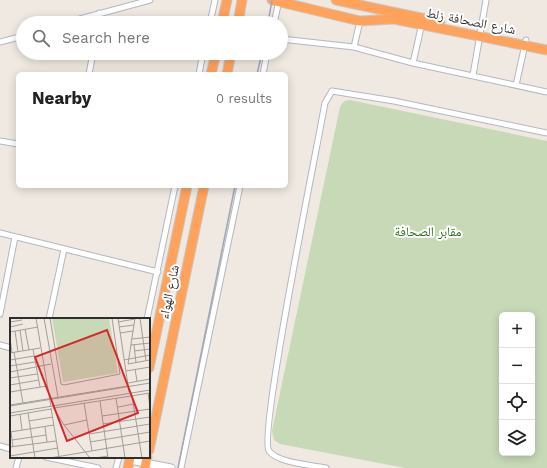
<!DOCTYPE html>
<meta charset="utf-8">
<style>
body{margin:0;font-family:"Work Sans","Noto Naskh Arabic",sans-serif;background:#f6f6f6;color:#222}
.controls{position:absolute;right:12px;bottom:12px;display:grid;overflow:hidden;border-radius:6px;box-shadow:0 2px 10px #0003}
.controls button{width:36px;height:36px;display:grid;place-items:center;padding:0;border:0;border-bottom:1px solid #e0e0e0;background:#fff;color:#222;font:20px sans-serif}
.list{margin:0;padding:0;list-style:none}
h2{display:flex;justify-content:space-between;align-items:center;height:52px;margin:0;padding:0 16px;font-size:17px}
h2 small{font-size:13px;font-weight:400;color:#767676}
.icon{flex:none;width:22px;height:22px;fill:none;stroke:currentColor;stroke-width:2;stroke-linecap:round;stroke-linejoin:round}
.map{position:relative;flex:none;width:547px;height:468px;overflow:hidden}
.search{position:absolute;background:#fff;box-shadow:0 2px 10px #0003;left:16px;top:16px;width:272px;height:44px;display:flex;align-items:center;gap:10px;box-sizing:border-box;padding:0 14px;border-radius:22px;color:#767676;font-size:15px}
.panel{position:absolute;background:#fff;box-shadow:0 2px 10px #0003;left:16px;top:72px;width:272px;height:116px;border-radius:6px}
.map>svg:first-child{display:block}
.cemetery{fill:#c8d9b8;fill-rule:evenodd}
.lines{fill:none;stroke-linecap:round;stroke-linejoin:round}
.street-casing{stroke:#b4b7c1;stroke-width:7}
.secondary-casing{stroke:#b4b7c1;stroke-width:9}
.highway-casing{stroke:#c9c9c9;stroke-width:11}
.street{stroke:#fff;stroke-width:5}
.secondary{stroke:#fff;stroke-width:7}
.highway{stroke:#ffa35c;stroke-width:9}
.rail{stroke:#a3a6b8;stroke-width:1.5}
.labels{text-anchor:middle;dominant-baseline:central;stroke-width:4;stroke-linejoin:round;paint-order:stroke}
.street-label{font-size:13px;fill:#2e2e2e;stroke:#fff}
.park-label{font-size:13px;fill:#2c6e1b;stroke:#fff}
.inset-road{fill:none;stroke:#a29e99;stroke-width:1}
.view{fill:#d62828;fill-opacity:0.15;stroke:#d62828;stroke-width:2}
.inset-edge{fill:none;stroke:#2e2e2e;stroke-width:2}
</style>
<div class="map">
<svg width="547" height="468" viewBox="0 0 547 468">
<rect width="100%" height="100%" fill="#efe9e1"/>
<!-- cemetery -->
<path class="cemetery" d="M350,100L547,141V468H405L280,444L274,440L272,431L340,107L344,101ZM502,315H532V453H502Z"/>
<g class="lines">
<!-- street casing -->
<g class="street-casing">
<path id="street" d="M65,23L150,0
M97,23L99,13
M210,23L215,0
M274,23L279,1
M281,39L354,47L413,63L547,92
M0,42L23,36
M354,47L360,21
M413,63L422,23
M89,74L93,53
M199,74L203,53
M263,74L267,53
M473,75L486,0
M516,85L526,40
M0,141L18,144
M0,233L158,272
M0,314L15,237
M49,319L64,249
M147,319L175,186
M0,345L11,348
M0,446L11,449
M46,457L98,468
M16,468L19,457
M116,468L119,457
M181,468L240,186
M326,468C311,465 278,463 269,451C258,436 318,143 325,103L332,91L394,101L547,133"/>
</g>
<!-- secondary casing -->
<g class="secondary-casing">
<path id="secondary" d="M130,460L171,468"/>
</g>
<!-- highway casing -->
<g class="highway-casing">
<path id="highway" d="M272,0L360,21L394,19L547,50
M336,0L440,22
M222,23L227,0
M238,23L242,0
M211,74L216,53
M227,74L231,53
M149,368L187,186
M149,450L204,186
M128,468L130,457
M145,468L147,457"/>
</g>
<!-- street -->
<use href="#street" class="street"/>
<!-- secondary -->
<use href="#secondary" class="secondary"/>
<!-- highway -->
<use href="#highway" class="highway"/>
<!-- rail -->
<path class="rail" d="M268,23L272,0
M257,74L262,53
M178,468L235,186"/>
</g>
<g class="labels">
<!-- street labels -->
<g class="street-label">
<text transform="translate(471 21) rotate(11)">شارع الصحافة زلط</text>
<text transform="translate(169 292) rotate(-78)">شارع الهواء</text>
</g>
<!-- park labels -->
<g class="park-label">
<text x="428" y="231">مقابر الصحافة</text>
</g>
</g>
<!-- overview -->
<g transform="translate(10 318)">
<rect width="140" height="140" fill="#efe9e1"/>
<path d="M42,0H99L108,55L53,64Z" fill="#c8d9b8"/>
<path class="inset-road" d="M26,0L41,89M34,0L48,79M40,0L51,66L54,67L110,56L102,0M108,0L119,74M130,0L136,43M0,4L12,2M108,4L125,1M0,9L13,6M109,9L124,7M15,11L19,32M10,12L13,33M5,13L8,34M0,14L28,9M110,15L123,13M0,20L2,35M122,21L140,19M121,27L140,25M124,27L126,45M23,31L30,69M124,33L140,31M4,34L13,85M0,35L30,30M0,42L24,38M114,42L140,37V39M118,46L125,0M118,46L140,42M0,48L25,44M125,51L127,63M116,53L140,49M0,54L41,46M0,60L27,56M118,65L140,61M0,67L29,62M0,74L37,68M138,75L140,89M122,78L132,140M106,80L115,140M90,83L98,140M74,85L82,133M0,87L118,68M0,88L140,65M43,89L54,107L80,140M108,89L124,86M41,90L49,139M44,90L140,75M0,95L140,72M18,95L25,140M10,96L12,112M0,98L41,91M92,98L140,91M19,103L43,99M93,106L140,99M54,107L77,102M35,109L37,124M0,114L44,107M1,114L3,129M79,116L140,106M2,122L36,117M80,124L140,114M0,129L46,123M0,138L48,130M40,140L140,123M85,140L98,138"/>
<path class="view" d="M97,12L128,95L57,123L25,39Z"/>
<rect width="140" height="140" class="inset-edge"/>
</g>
</svg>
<div class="controls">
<button>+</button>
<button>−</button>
<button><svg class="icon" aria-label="locate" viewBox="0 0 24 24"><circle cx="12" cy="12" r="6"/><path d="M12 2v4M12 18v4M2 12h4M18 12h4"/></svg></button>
<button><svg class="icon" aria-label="layers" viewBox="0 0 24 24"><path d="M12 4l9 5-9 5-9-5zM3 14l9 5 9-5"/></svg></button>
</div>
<div class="search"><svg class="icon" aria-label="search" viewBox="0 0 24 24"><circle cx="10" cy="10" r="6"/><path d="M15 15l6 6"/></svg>Search here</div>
<section class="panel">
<h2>Nearby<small>0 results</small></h2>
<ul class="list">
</ul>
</section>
</div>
